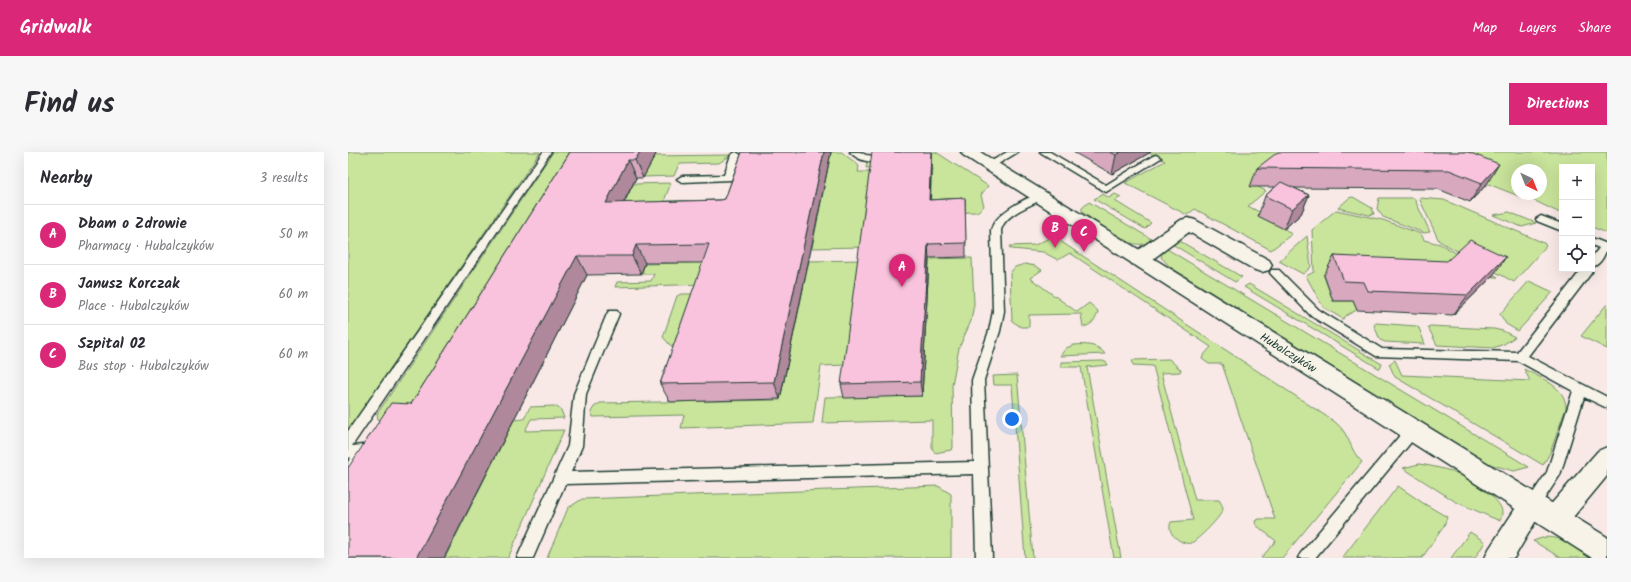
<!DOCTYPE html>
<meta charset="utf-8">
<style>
body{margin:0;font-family:Kalam,sans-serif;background:#f7f7f7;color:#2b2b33}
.controls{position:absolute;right:12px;top:12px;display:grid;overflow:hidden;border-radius:0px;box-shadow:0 4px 16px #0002}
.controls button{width:36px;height:36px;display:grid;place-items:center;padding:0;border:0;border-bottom:1px solid #e1e1e2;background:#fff;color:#2b2b33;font:20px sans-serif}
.compass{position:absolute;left:1163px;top:12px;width:36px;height:36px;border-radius:50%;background:#fff;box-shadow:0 4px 16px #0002;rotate:137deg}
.you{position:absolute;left:664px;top:267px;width:14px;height:14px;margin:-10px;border:3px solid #fff;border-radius:50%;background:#1a73e8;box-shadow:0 0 0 6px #1a73e833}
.badge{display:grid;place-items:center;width:26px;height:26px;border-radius:50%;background:#db2777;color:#fff;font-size:13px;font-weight:700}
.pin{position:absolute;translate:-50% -33px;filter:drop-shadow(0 1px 2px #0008)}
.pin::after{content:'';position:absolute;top:21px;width:14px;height:12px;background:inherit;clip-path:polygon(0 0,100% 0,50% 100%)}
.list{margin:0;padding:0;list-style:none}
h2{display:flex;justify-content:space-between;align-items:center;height:52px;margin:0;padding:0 16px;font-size:17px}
h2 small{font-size:13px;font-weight:400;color:#7c7c81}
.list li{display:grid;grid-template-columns:26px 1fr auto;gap:12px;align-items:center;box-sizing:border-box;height:60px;padding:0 16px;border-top:1px solid #e1e1e2}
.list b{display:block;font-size:15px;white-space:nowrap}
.list p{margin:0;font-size:13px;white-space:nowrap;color:#7c7c81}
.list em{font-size:13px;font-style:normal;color:#7c7c81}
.icon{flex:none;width:22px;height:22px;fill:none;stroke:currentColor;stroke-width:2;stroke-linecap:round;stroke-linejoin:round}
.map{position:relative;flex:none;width:1259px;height:406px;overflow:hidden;border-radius:0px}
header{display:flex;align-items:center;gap:24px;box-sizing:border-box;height:56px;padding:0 20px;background:#db2777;color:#fff}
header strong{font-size:19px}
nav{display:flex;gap:22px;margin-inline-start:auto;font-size:14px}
.intro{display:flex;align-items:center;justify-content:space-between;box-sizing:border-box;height:96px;padding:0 24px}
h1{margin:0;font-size:28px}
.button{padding:10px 18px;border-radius:0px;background:#db2777;color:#fff;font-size:14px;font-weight:700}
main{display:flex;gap:24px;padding:0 24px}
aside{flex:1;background:#fff;border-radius:0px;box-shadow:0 4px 16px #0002}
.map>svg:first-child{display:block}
.green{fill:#c9e49b;stroke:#749068;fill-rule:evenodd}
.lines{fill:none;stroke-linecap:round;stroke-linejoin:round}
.service-casing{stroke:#1f3d34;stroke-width:3}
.minor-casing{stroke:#1f3d34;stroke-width:3}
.tertiary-casing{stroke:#1f3d34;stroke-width:3}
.service{fill:#f7f3e8;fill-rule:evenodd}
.minor{fill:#f7f3e8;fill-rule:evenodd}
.tertiary{fill:#f7f3e8;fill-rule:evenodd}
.wall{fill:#d7a8be;stroke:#1f3d34}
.shaded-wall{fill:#af889b;stroke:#1f3d34}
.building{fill:#fac3dd;stroke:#1f3d34}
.labels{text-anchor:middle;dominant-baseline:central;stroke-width:3;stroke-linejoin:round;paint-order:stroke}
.street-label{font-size:12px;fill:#1f3d34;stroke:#f7f3e8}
</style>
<header>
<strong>Gridwalk</strong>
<nav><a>Map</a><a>Layers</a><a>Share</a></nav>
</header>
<div class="intro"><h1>Find us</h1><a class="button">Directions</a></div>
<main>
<aside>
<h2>Nearby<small>3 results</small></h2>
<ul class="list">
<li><span class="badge">A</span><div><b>Dbam o Zdrowie</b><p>Pharmacy · Hubalczyków</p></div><em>50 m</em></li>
<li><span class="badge">B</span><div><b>Janusz Korczak</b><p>Place · Hubalczyków</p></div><em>60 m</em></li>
<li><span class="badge">C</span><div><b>Szpital 02</b><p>Bus stop · Hubalczyków</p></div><em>60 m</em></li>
</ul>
</aside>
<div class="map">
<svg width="1259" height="406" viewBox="0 0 1259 406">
<rect width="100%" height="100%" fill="#f8e9e6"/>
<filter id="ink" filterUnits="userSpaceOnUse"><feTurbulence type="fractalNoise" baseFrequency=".025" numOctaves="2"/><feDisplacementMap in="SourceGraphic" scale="8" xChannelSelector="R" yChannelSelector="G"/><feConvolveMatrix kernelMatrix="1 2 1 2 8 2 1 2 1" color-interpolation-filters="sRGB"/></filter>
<g filter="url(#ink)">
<!-- green -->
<path class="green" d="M0,0H192L0,278Z
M205,0H243L81,269H33L30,267L29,262Z
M483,0H494C499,6 506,8 511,14L510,20H526L516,95L464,96Z
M557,0H588L640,34L633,43L636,54L629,60L582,61L584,12L527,13V15L518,16L519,11H529Z
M803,0H1259V81L1244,75V15H1214V62L1183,47L1181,48L1092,13L906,33L918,39L900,54L913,61L944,82L923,98L847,57L839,63L777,31L817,9L801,1ZM1169,18H1193V42H1169Z
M383,3L371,11L331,12L326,24L295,25L299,18L302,4Z
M323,31L316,49L379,48L389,46L265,74L285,32Z
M755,42L761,46L767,42L773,45L767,49L803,71L797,77L746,47Z
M1005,45L1024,56L1026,62L1021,63L990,56L1001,46Z
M1031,46H1066L1082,80L1076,81L1035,65L1029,57Z
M1071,46L1096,48L1196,91L1198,94L1166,130L1091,89Z
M741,50L805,88C800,92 794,93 787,92C775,90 746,68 734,60V56Z
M988,58L1035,68L1073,82L1076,88L1092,92L1150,125H1145L1108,106L1085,127L975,122L985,149H1005L1009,158L999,163L995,167L975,155L958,124L966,120L964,78Z
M1161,60L1188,71L1174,75L1145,63Z
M959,84L963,115L955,122L931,109Z
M703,85L709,87L987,270C1003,283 1001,298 1014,310L934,406H913L928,389L908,373L907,369L911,367H927L874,212H861L854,207L855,204L863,195L722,101L710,108L695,100L664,97L661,95L662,94L687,93Z
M830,88L894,125L887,130L824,92Z
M819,97L1181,315L1166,319L1141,312L822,115L813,105L815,100Z
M624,106L626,152L623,169L611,196L604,233L605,296L603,298L587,301L584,296V268L474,271L477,245L574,244L581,107Z
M514,108L500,213L473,214L465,271L333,276L336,263L245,265L243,260L246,255L252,251L432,248L461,109Z
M366,110L360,132L267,135L269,130L303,129L306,122H293L297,112Z
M677,112L687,114L694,118L682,126L729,160L741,151L750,159C749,167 743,174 735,175L733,162L681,163V175H673L664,169L662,121L667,115Z
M1181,129L1205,140L1170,179L1158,172L1152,162Z
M901,132L1032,211L1034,212L1032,217L896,135Z
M333,142H358L327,195L322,193L315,185L329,144Z
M1259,152V197L1233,184Z
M1028,171L1068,174L1071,176L1077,192L1037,190L1032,188L1026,173Z
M1082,174L1146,177L1155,179L1167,185L1156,192L1145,196L1089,193L1080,175Z
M726,193C737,192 750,192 757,202L712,204L718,196Z
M821,207L833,218L832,220L813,221L847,348H871C873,351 875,354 875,357C874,364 849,389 843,391C836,393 828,387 824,382C822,378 821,374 823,370L845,368L805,214L785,213L784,208Z
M1047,208L1054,223L1182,229L1176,217C1192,226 1218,234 1218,256L1202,301L1195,313L1047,225L1041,212Z
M755,209L759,211L760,213L739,215L773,406H766L733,215H713V210Z
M669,223L685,406H677L664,233H646L645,224Z
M207,254L213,258L216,266L183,267L177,279L216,278L160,406H97L166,268L176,267L182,255Z
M1071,312C1097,316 1129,324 1146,346C1149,350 1154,355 1154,360C1154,363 1153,367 1152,369L1108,350L1055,316Z
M590,334L603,342V406H199L220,356L234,347Z
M1050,334L1075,351L1099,365L1096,374L1074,406H994Z
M1122,380L1137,390L1127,406H1103Z
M1197,385C1217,385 1230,396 1246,406H1213L1185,389Z"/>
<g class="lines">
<!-- service casing -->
<g class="service-casing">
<path id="service" d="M195,0H203L4,294L15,293L20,295L22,299L5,326L0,328V310L3,305L0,306V279Z
M388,0L393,3L383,28L334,30L329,27L334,24L376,23L383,3Z
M502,0H512L518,3L527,4L542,0H552C541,13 513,13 502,0Z
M659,0H670L645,15H639L637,13Z
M692,0H702L758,33L805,4L808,3L813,6L758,40Z
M692,42L695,43L697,45L695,47C682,54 657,62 653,78L656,159L652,179L636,228L644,406H628L626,322L217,332L185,406H169L220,294L226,242L259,162L261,159H269L271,162L238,242L234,294L223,320L626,310L624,228L641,179L645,159L643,78C647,62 676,46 692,42Z
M1193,64L1214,72V79L1189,69L1188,67Z
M1244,86L1259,92C1259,100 1253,113 1244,115V120L1180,204L1259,245V256L1236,245L1212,323L1189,358L1184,359L1179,358L1177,353L1199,320L1225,239L1170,209L1028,204L963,164L922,121L923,118H931L971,158L1034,197L1169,200L1234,117H1244V105L1251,96L1244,93Z
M1064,274L1069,275L1071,279L1069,283L967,406H950L953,401L1059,275Z"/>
</g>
<!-- minor casing -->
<g class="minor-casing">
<path id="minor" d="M840,66L847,68L921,108L924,113L921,118L914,120L907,118L841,80L798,112L791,113L784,112L781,107L784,102L833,68Z
M1259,295V324L1216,376L1207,379L1198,376L1194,367L1198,358L1250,299Z
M1184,341L1193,345L1197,353L1166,406H1137L1141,397L1175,345Z"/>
</g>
<!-- tertiary casing -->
<g class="tertiary-casing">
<path id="tertiary" d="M613,0H632L1259,385V406H1244L615,3Z"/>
</g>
<!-- service -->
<use href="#service" class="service"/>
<!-- minor -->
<use href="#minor" class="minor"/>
<!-- tertiary -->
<use href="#tertiary" class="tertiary"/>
</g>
<!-- wall -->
<path class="wall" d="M222,0H309L295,26H288L276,51L373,48L377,47L394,0H483L432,247L322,250L312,232L355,111H297L293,122L239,123L96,406H0L63,252Z
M583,0V12L582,48L617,46L618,105L581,106L574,244L496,246L493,232Z
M725,0H803L764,22Z
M1120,0L1139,32L1122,50L1090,37L946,36L961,43L953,62L936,77L910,64L917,44L927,35H902L909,16Z
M986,104L1144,125L1105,163L1009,158L1005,149H985L976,123Z"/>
<!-- shaded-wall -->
<path class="shaded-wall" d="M292,0H309L295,26L287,8Z
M476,0H483L432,247L426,230Z
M583,0V12L582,62L581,48Z
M773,0H803L764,22L768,3Z
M280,8L288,26L266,69L258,51Z
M1151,12L1139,32L1122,50L1134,31Z
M961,43L953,62L936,77L944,57Z
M580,92L581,106L574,244L572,230Z
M288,93L297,111L293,122L284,104Z
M229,104L239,123L96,406H68Z
M1158,105L1144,125L1105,163L1120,143Z"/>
<!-- building -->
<path class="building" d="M222,0H292L287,8H280L258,51L373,48L377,47L394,0H476L426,230L312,232L361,92L288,93L284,104H229L68,406H0V316L43,251L63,252Z
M524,0H583L581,48L617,46L618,91L580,92L572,230L493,232Z
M762,0H773L768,3Z
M930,0H1120L1151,12L1134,31L1101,18L909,16Z
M933,30L961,43L944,57L917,44Z
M1122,88L1158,105L1120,143L1020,139L1016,130L996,129L986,104L1099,109Z"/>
</g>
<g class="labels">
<!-- street labels -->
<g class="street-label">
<text transform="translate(940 201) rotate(32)">Hubalczyków</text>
</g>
</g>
</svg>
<div class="controls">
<button>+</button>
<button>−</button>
<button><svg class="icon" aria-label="locate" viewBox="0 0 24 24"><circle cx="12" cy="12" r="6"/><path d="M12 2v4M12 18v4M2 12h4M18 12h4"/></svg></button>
</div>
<svg class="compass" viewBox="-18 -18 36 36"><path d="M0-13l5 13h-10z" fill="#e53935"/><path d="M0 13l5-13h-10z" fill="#7c7c81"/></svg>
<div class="you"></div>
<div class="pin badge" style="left:554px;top:135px">A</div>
<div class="pin badge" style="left:707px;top:96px">B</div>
<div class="pin badge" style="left:736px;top:100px">C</div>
</div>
</main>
